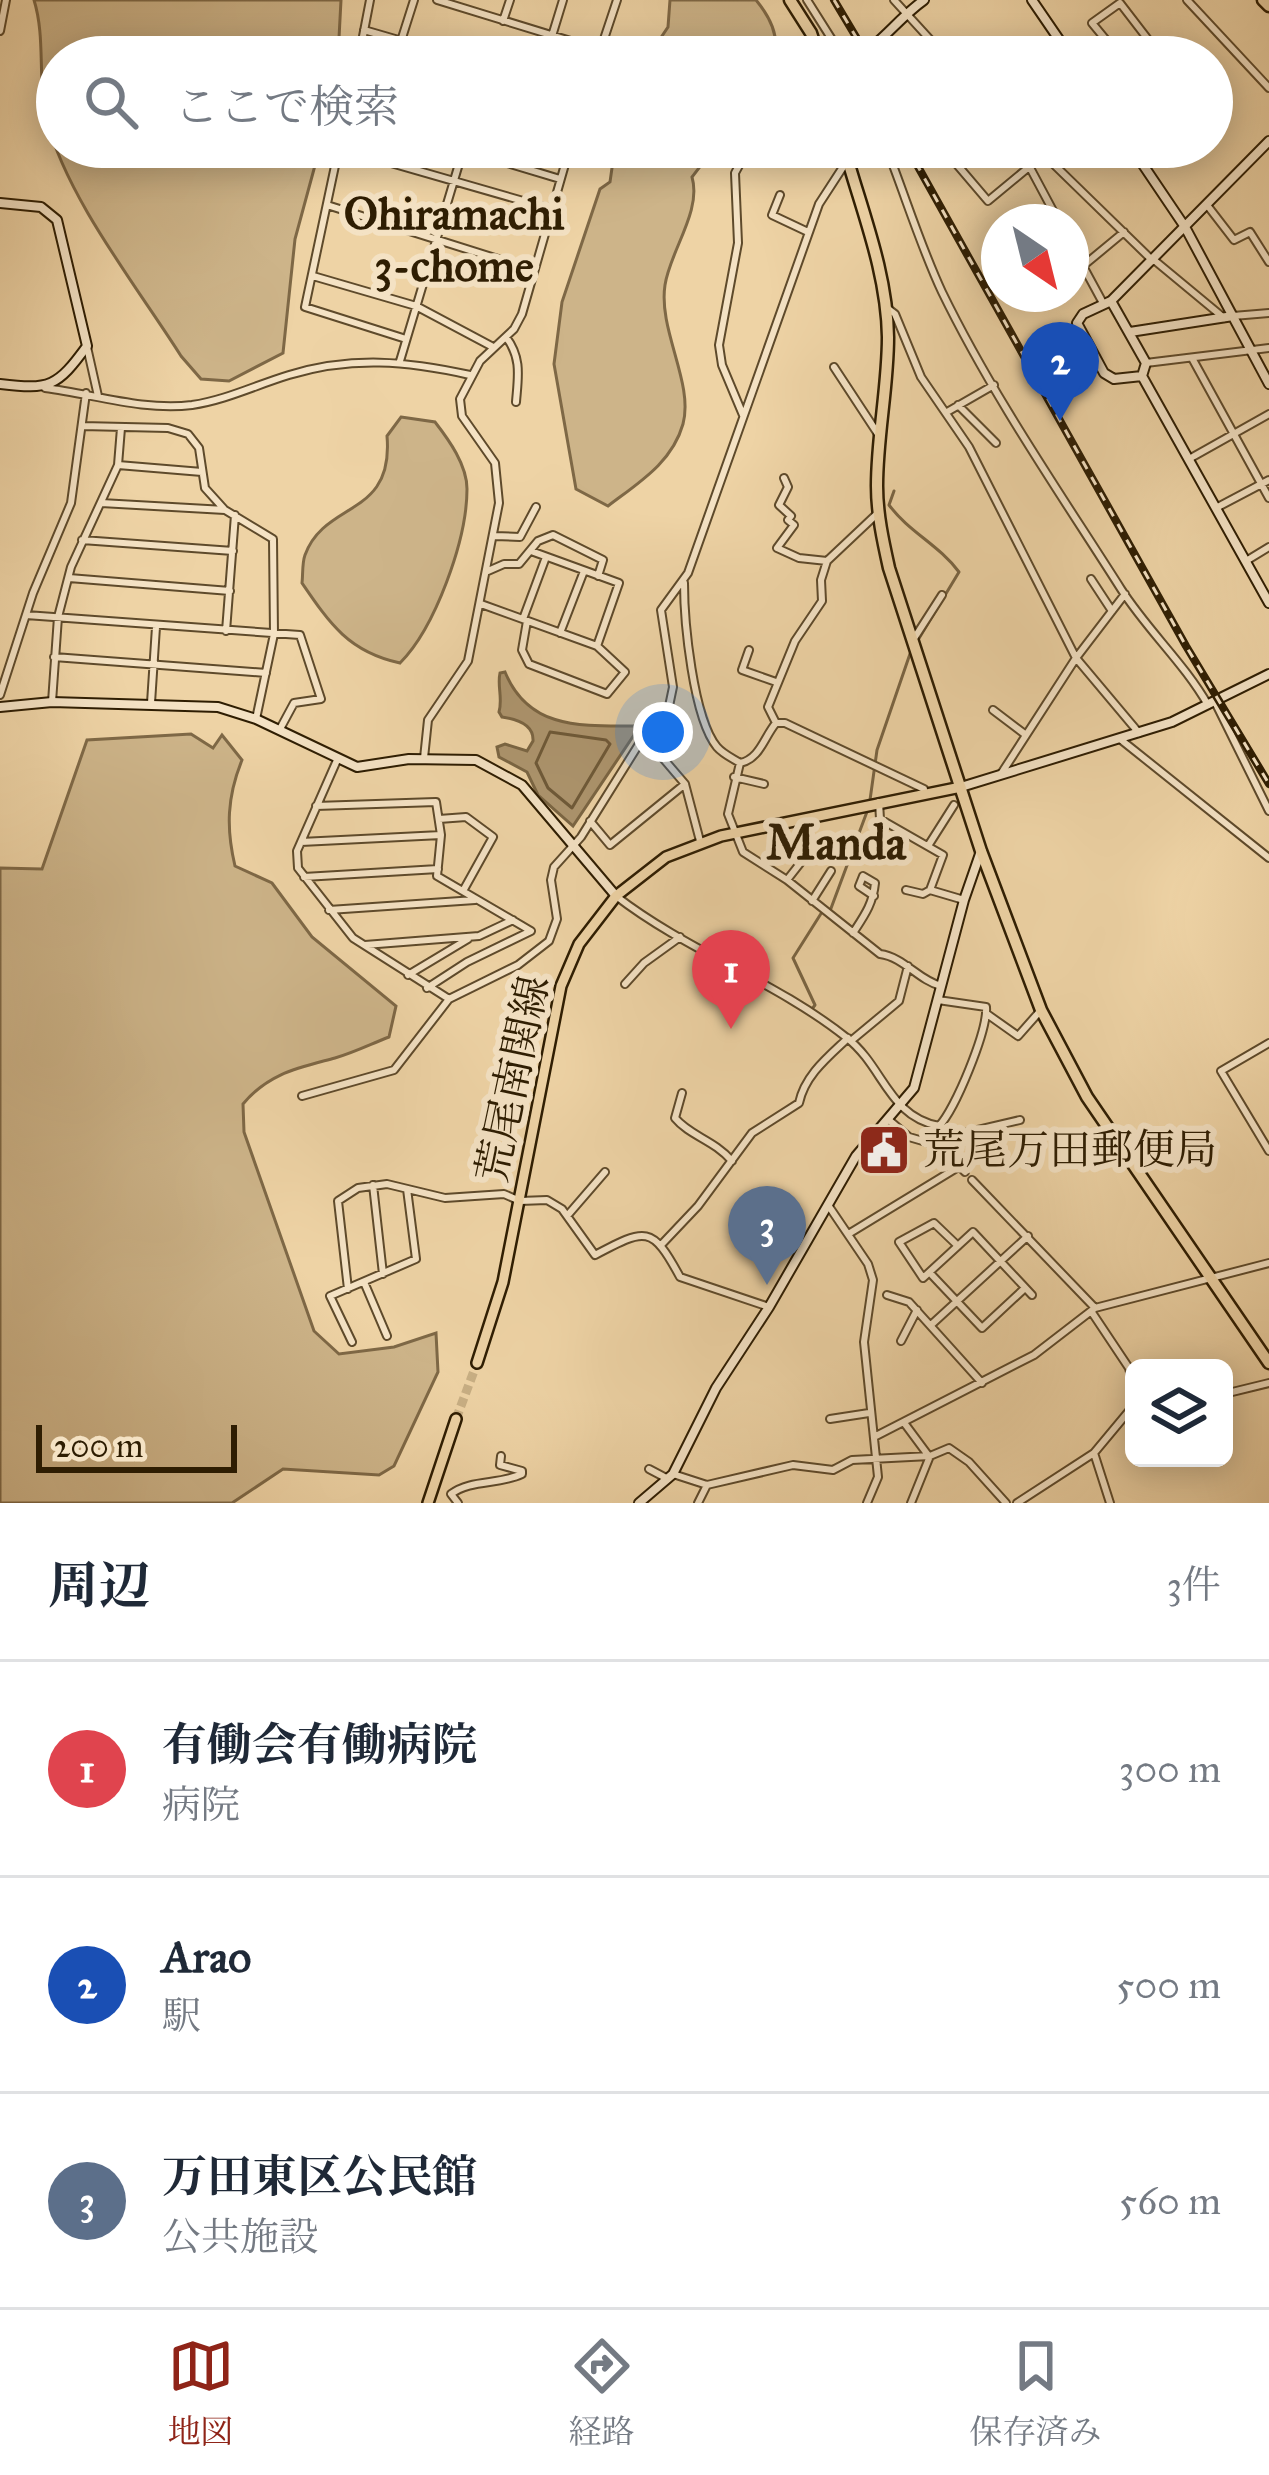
<!DOCTYPE html>
<html lang="ja">
<meta charset="utf-8">
<style>
body{margin:0;font-family:"IM FELL Great Primer","Noto Serif JP",serif;background:#f6f6f7;color:#1f2937}
.controls{position:absolute;right:36px;bottom:36px;display:grid;overflow:hidden;border-radius:18px;box-shadow:0 6px 30px #0003}
.controls button{width:108px;height:108px;display:grid;place-items:center;padding:0;border:0;border-bottom:3px solid #e0e1e3;background:#fff;color:#1f2937;font:60px sans-serif}
.compass{position:absolute;left:981px;top:204px;width:108px;height:108px;border-radius:50%;background:#fff;box-shadow:0 6px 30px #0003;rotate:145deg}
.scale{position:absolute;left:36px;bottom:30px;width:201px;box-sizing:border-box;padding-left:12px;border:6px solid #2e1d02;border-top:0;font-size:33px;line-height:42px;white-space:nowrap;color:#2e1d02;-webkit-text-stroke:9px #f4e2c4;paint-order:stroke}
.you{position:absolute;left:663px;top:732px;width:42px;height:42px;margin:-30px;border:9px solid #fff;border-radius:50%;background:#1a73e8;box-shadow:0 0 0 18px #1a73e833}
.badge{display:grid;place-items:center;width:78px;height:78px;border-radius:50%;background:#8f2418;color:#fff;font-size:39px;font-weight:700}
.pin{position:absolute;translate:-50% -99px;filter:drop-shadow(0 3px 6px #0008)}
.pin::after{content:'';position:absolute;top:63px;width:42px;height:36px;background:inherit;clip-path:polygon(0 0,100% 0,50% 100%)}
.list{margin:0;padding:0;list-style:none}
h2{display:flex;justify-content:space-between;align-items:center;height:156px;margin:0;padding:0 48px;font-size:51px}
h2 small{font-size:39px;font-weight:400;color:#747a83}
.list li{display:grid;grid-template-columns:78px 1fr auto;gap:36px;align-items:center;box-sizing:border-box;height:216px;padding:0 48px;border-top:3px solid #e0e1e3}
.list b{display:block;font-size:45px;white-space:nowrap}
.list p{margin:0;font-size:39px;white-space:nowrap;color:#747a83}
.list em{font-size:39px;font-style:normal;color:#747a83}
.icon{flex:none;width:66px;height:66px;fill:none;stroke:currentColor;stroke-width:2;stroke-linecap:round;stroke-linejoin:round}
.map{position:relative;flex:none;width:1269px;height:1503px;overflow:hidden}
.search{position:absolute;background:#fff;box-shadow:0 6px 30px #0003;left:36px;right:36px;top:36px;height:132px;display:flex;align-items:center;gap:30px;box-sizing:border-box;padding:0 42px;border-radius:66px;color:#747a83;font-size:45px}
.sheet{height:804px;background:#fff}
nav{display:flex;justify-content:space-around;align-items:center;box-sizing:border-box;height:168px;border-top:3px solid #e0e1e3;background:#fff;font-size:33px;color:#747a83}
nav a{display:grid;justify-items:center;gap:6px}
nav .on{color:#8f2418}
.map>svg:first-child{display:block}
.green{fill:#cdb489;stroke:#7e6846;stroke-width:3}
.water{fill:#ad956e;stroke:#7a6543;stroke-width:3}
.lines{fill:none;stroke-linecap:round;stroke-linejoin:round}
.shore{stroke:#6e5938;stroke-width:3}
.stream{stroke:#7a6543;stroke-width:3}
.primary-tunnel{stroke:#c8af84;stroke-width:9;stroke-dasharray:9 4.5;stroke-linecap:butt}
.street-casing{stroke:#5e4a2b;stroke-width:10}
.secondary-casing{stroke:#2e1d02;stroke-width:12}
.primary-casing{stroke:#2e1d02;stroke-width:14}
.highway-casing{stroke:#2e1d02;stroke-width:15}
.street{stroke:#f4e2c4;stroke-width:6}
.secondary{stroke:#f4e2c4;stroke-width:8}
.primary{stroke:#eed3a5;stroke-width:9}
.highway{stroke:#eed3a5;stroke-width:10}
.rail-casing{stroke:#2e1d02;stroke-width:8}
.rail{stroke:#f4e2c4;stroke-width:3;stroke-dasharray:9;stroke-linecap:butt}
.labels{text-anchor:middle;dominant-baseline:central;stroke-width:12;stroke-linejoin:round;paint-order:stroke}
.street-label{font-size:42px;fill:#2e1d02;stroke:#f4e2c4}
.poi-label{font-size:42px;fill:#2e1d02;stroke:#f4e2c4;text-anchor:start}
.neighbourhood-label{font-size:45px;font-weight:bold;fill:#2e1d02;stroke:#f4e2c4}
.quarter-label{font-size:48px;font-weight:bold;fill:#2e1d02;stroke:#f4e2c4}
</style>
<div class="map">
<svg width="1269" height="1503" viewBox="0 0 1269 1503">
<rect width="100%" height="100%" fill="#eed3a5"/>
<filter id="stains"><feTurbulence type="fractalNoise" baseFrequency=".00167" numOctaves="4"/><feColorMatrix values="0 0 0 0 .2 0 0 0 0 .09 0 0 0 0 .02 0 0 0 .5 -.17"/></filter>
<radialGradient id="worn" r=".72"><stop offset=".6" stop-color="#630" stop-opacity="0"/><stop offset="1" stop-color="#630" stop-opacity=".3"/></radialGradient>
<!-- green -->
<path class="green" d="M34,0H341L338,57H57V147H320L295,239L283,353L229,381L201,379L181,356C138,288 66,197 47,120C37,80 46,39 34,0Z
M670,0H756C770,17 779,35 775,57H648L668,27Z
M615,147H715L692,177C702,211 670,251 665,285C658,330 694,383 683,424C672,463 638,483 608,506L576,489L554,364L562,302L600,189L610,182Z
M401,417L435,422C449,440 467,465 467,489C467,540 435,628 400,663C349,652 330,624 302,583C303,575 302,563 305,555C325,500 394,518 387,436Z
M191,734L213,748L222,735L242,760C227,797 226,828 235,866L272,883L312,937L396,1006L389,1037C371,1044 353,1053 335,1058C298,1068 269,1073 243,1104L244,1132L314,1331L339,1354L394,1347L436,1333L438,1372L394,1466L379,1475L283,1469L232,1503H0V868L42,869L87,740Z"/>
<!-- water -->
<path class="water" d="M505,672C529,730 582,726 636,726L634,735L573,826L538,795L527,772L499,757L497,747L505,744L527,751L533,741C534,724 516,719 502,717L499,712C503,698 497,686 500,673Z"/>
<g class="lines">
<!-- shore -->
<path class="shore" d="M550,732L606,740L610,744L572,808L548,788L536,763Z"/>
<!-- stream -->
<path class="stream" d="M894,491L889,505C909,532 939,545 959,572L918,640
M870,800L877,750L912,648
M830,911L868,809
M812,1009L815,1005L793,958L822,912"/>
<!-- primary-tunnel -->
<path class="primary-tunnel" d="M456,1419L477,1363"/>
<!-- street casing -->
<g class="street-casing">
<path id="street" d="M437,0L600,50
M807,0L843,57
M894,0L946,57
M1187,0L1269,88
M503,21L510,0
M364,30L457,57
M0,31L6,0
M552,36L563,0
M401,41L414,0
M359,57L370,0
M598,57L617,0
M1078,57L1103,39
M1120,57L1092,23L1120,3L1150,42L1132,57
M339,147L305,307L406,339
M886,147C905,195 920,245 942,292C992,395 1060,493 1121,589C1148,631 1184,663 1208,705
M942,147L988,201L1029,167
M1019,147L1059,222
M1036,147L1153,261
M339,148L551,209
M464,150L560,179
M1135,154L1163,149L1171,161
M780,195L772,215L808,232
M327,205L533,270
M1207,205L1234,240L1250,232L1269,262
M1071,244L1103,303
M1154,260L1224,318
M1083,266L1124,232
M313,276L416,306L493,347
M886,307L895,314L921,377L969,447L1076,658L1139,733
M1233,316L1269,313
M506,337C522,358 518,377 516,402
M87,347L98,396
M1192,358L1269,498
M400,361L464,147
M1146,363L1269,348
M834,367L878,434
M45,388C93,394 143,411 192,405C226,400 256,385 289,375C352,356 407,361 470,375
M958,405L996,443
M947,412L994,385
M743,415L722,365L719,345L738,243L735,173L749,147
M82,426L168,428L188,434L199,448L205,488L224,509
M1189,459L1269,414
M118,465L202,472
M784,478L788,487L779,505L791,516L788,520L794,525L777,548L799,558L827,561
M101,503L225,510L273,539L274,634L256,719
M1216,508L1269,480
M879,512L827,561L821,580L822,601L795,641L768,707L776,723H785L924,789V794
M494,536L520,537L536,507
M82,540L233,551
M531,551L619,583L597,646
M1246,561L1269,547
M488,571L504,564H519L538,541L553,535L603,560L598,576
M69,578L230,591
M1091,579L1112,611
M684,583C684,621 693,718 717,747C723,754 732,758 740,763C760,759 764,737 776,723
M481,604L597,646L625,672L607,694L529,664L522,650L527,621
M26,615L300,635L321,699L294,703L280,729
M523,619L546,557
M226,631L235,515
M560,633L584,571
M915,637L942,595
M749,650L742,670L776,682
M54,657L266,673
M0,695L33,593L71,503L86,393
M52,702L58,617L71,567L118,465L121,428
M1215,702L1269,811
M151,703L156,627
M993,710L1026,735
M644,736L685,784L700,841
M1120,739L1269,858
M338,758L297,851L298,868L353,938L449,999
M424,758L428,720L468,661L499,503L495,463L462,416L460,399L480,361L514,329L522,314L570,147
M740,763L728,814L743,852L787,880L880,954C904,957 918,980 941,986
M1001,774L1076,658L1125,594
M734,777L764,784
M879,802L880,819L943,855L930,890
M316,806L436,802L441,835L437,876L531,931L467,962L427,988
M439,819L466,817L493,837L463,891
M590,821L610,845L685,784
M301,842L441,835
M928,846L954,805
M304,877L438,869
M787,880L820,838
M906,890L923,894L930,890L964,900
M616,896C687,951 777,982 847,1038C884,1067 888,1116 939,1126C955,1110 988,1030 986,1007L938,1000
M812,901L831,871
M329,910L475,900
M853,933C864,916 873,904 875,883L863,876L859,886L874,896
M365,945L479,936L513,920
M408,975L468,939
M625,984L644,963L680,937
M987,1014L1018,1036L1041,1010
M852,1040L899,1001L908,966
M1269,1043L1221,1071L1269,1151
M682,1093L675,1118C690,1136 714,1140 732,1161
M302,1096L394,1070L449,999L518,965L549,941L557,919L551,880L554,867L581,837L644,736L668,711L673,687L661,610L688,573L819,204L856,147
M889,1120L909,1137L940,1146L965,1172
M864,1146L886,1168
M953,1157L960,1134L1020,1120
M972,1180L1095,1308
M373,1185L383,1274
M828,1205L868,1264L873,1280L864,1342L878,1477L867,1503
M567,1216L605,1172
M850,1233L960,1166
M662,1244L698,1206L752,1133L799,1103C805,1075 828,1057 848,1038
M958,1246L934,1223L899,1242L923,1278L973,1232L1032,1295
M930,1273L982,1328L1025,1288
M364,1282L387,1336
M348,1289L338,1201L358,1188L387,1184L445,1198L504,1194L520,1201L547,1200L562,1209L595,1255C646,1228 652,1225 680,1277L769,1307
M887,1295L909,1302L982,1383
M1091,1311L1129,1368L1134,1388
M931,1325L1028,1236
M901,1341L917,1310
M352,1342L330,1296L416,1259L407,1189
M1224,1394L1269,1383
M830,1419L869,1413
M905,1424L928,1455
M876,1436L1034,1355L1095,1308L1269,1263
M1094,1453L1110,1503
M649,1469L668,1479
M673,1474L707,1485L793,1465L833,1470L852,1460L930,1456L949,1448L969,1462L1006,1503
M458,1503L451,1494C471,1479 499,1485 522,1474V1471L500,1465L501,1456
M698,1503L707,1485
M911,1503L930,1456
M1017,1503L1094,1453L1134,1405"/>
</g>
<!-- secondary casing -->
<g class="secondary-casing">
<path id="secondary" d="M1032,0L1071,57
M859,57C884,40 900,17 924,0
M1131,147L1185,227L1269,384
M0,203L41,207L57,220L87,346C57,387 50,390 0,384
M1111,301L1146,363L1142,376L1269,603
M1130,332L1233,316
M1142,376L1114,379L1104,373L1077,323L1083,314L1111,301L1269,141
M0,707L52,702L218,707L256,719L357,767L409,759L476,760L522,785L616,896
M961,787L1172,722L1269,674
M639,1503L673,1474L716,1388L769,1307L856,1156L914,1088L964,900L981,851"/>
</g>
<!-- primary casing -->
<g class="primary-casing">
<path id="primary" d="M477,1363L503,1282L561,986L579,944L616,896L666,857L721,836L961,787
M428,1503L456,1419"/>
</g>
<!-- highway casing -->
<g class="highway-casing">
<path id="highway" d="M790,0L811,33L819,57
M1263,0L1269,6
M844,147C861,209 887,271 888,337C888,387 877,436 877,486C877,514 883,541 889,568L981,851L1041,1010L1087,1097L1269,1363"/>
</g>
<!-- street -->
<use href="#street" class="street"/>
<!-- secondary -->
<use href="#secondary" class="secondary"/>
<!-- primary -->
<use href="#primary" class="primary"/>
<!-- highway -->
<use href="#highway" class="highway"/>
<!-- rail casing -->
<g class="rail-casing">
<path id="rail" d="M834,0L868,57
M907,147L1186,646L1269,784"/>
</g>
<!-- rail -->
<use href="#rail" class="rail"/>
</g>
<!-- icons -->
<defs>
<g id="civic-square" transform="scale(2.7)"><rect x="-9" y="-9" width="18" height="18" rx="4" fill="#8f2418" stroke="#f4e2c4"/><path d="M-.6-6.5H3V-4.5H.6V-3L4-1V1h2V6H-6V1h2V-1L-.6-3ZM-1.2 2.5V6h2.4V2.5Z" fill="#fff"/></g>
</defs>
<g fill-rule="evenodd">
<use href="#civic-square" x="884" y="1150"/>
</g>
<g class="labels">
<!-- street labels -->
<g class="street-label">
<text transform="translate(513 1079) rotate(-78)">荒尾南関線</text>
</g>
<!-- poi labels -->
<g class="poi-label">
<text x="923" y="1150">荒尾万田郵便局</text>
</g>
<!-- neighbourhood labels -->
<g class="neighbourhood-label">
<text x="454" y="213">Ohiramachi<tspan x="454" dy="52">3-chome</tspan></text>
</g>
<!-- quarter labels -->
<g class="quarter-label">
<text x="836" y="842">Manda</text>
</g>
</g>
<rect width="100%" height="100%" filter="url(#stains)"/>
<rect width="100%" height="100%" fill="url(#worn)"/>
</svg>
<div class="controls">
<button><svg class="icon" aria-label="layers" viewBox="0 0 24 24"><path d="M12 4l9 5-9 5-9-5zM3 14l9 5 9-5"/></svg></button>
</div>
<svg class="compass" viewBox="-18 -18 36 36"><path d="M0-13l5 13h-10z" fill="#e53935"/><path d="M0 13l5-13h-10z" fill="#747a83"/></svg>
<div class="scale">200 m</div>
<div class="you"></div>
<div class="pin badge" style="left:731px;top:1029px;background:#e0444e">1</div>
<div class="pin badge" style="left:1060px;top:421px;background:#1a4fb4">2</div>
<div class="pin badge" style="left:767px;top:1285px;background:#5c6f8a">3</div>
<div class="search"><svg class="icon" aria-label="search" viewBox="0 0 24 24"><circle cx="10" cy="10" r="6"/><path d="M15 15l6 6"/></svg>ここで検索</div>
</div>
<section class="sheet">
<h2>周辺<small>3件</small></h2>
<ul class="list">
<li><span class="badge" style="background:#e0444e">1</span><div><b>有働会有働病院</b><p>病院</p></div><em>300 m</em></li>
<li><span class="badge" style="background:#1a4fb4">2</span><div><b>Arao</b><p>駅</p></div><em>500 m</em></li>
<li><span class="badge" style="background:#5c6f8a">3</span><div><b>万田東区公民館</b><p>公共施設</p></div><em>560 m</em></li>
</ul>
</section>
<nav>
<a class="on"><svg class="icon" aria-label="map" viewBox="0 0 24 24"><path d="M3 6l6-2 6 2 6-2v14l-6 2-6-2-6 2zM9 4v14M15 6v14"/></svg>地図</a>
<a><svg class="icon" aria-label="directions" viewBox="0 0 24 24"><path d="M12 3l9 9-9 9-9-9zM9 14v-3h6M13 9l2 2-2 2"/></svg>経路</a>
<a><svg class="icon" aria-label="saved" viewBox="0 0 24 24"><path d="M7 4h10v16l-5-4-5 4z"/></svg>保存済み</a>
</nav>
